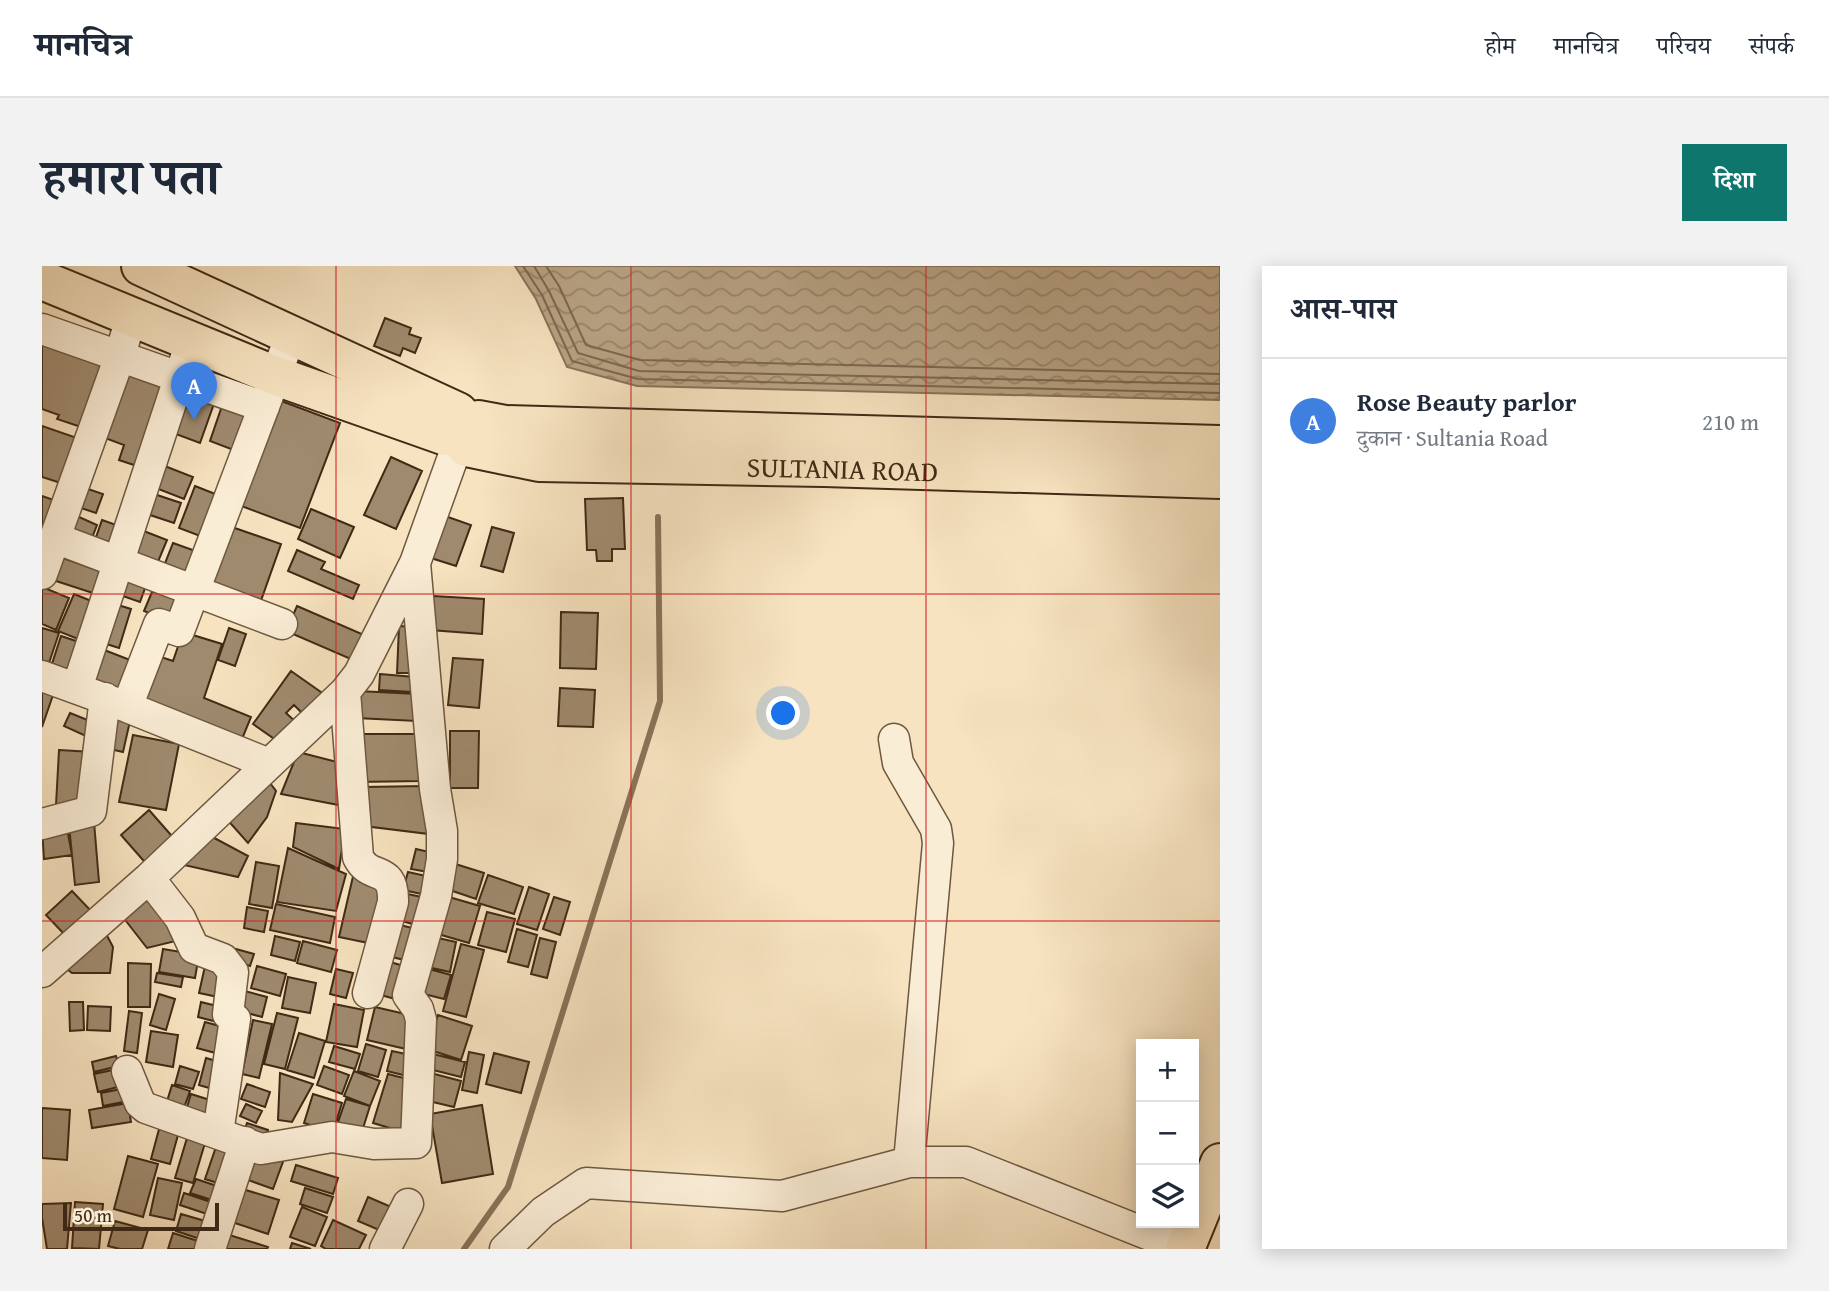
<!DOCTYPE html>
<html lang="hi">
<meta charset="utf-8">
<style>
body{margin:0;font-family:"Gentium Book Plus","Noto Serif Devanagari",serif;background:#f2f2f3;color:#1f2937}
.controls{position:absolute;right:21px;bottom:21px;display:grid;overflow:hidden;border-radius:0px;box-shadow:0 4px 18px #0003}
.controls button{width:63px;height:63px;display:grid;place-items:center;padding:0;border:0;border-bottom:2px solid #e0e1e3;background:#fff;color:#1f2937;font:35px sans-serif}
.scale{position:absolute;left:21px;bottom:18px;width:156px;box-sizing:border-box;padding-left:7px;border:4px solid #402a15;border-top:0;font-size:19px;line-height:24px;white-space:nowrap;color:#402a15;-webkit-text-stroke:5px #faedd6;paint-order:stroke}
.you{position:absolute;left:742px;top:448px;width:24px;height:24px;margin:-18px;border:5px solid #fff;border-radius:50%;background:#1a73e8;box-shadow:0 0 0 10px #1a73e833}
.badge{display:grid;place-items:center;width:46px;height:46px;border-radius:50%;background:#0f766e;color:#fff;font-size:23px;font-weight:700}
.pin{position:absolute;translate:-50% -58px;filter:drop-shadow(0 2px 4px #0008)}
.pin::after{content:'';position:absolute;top:37px;width:24px;height:21px;background:inherit;clip-path:polygon(0 0,100% 0,50% 100%)}
.list{margin:0;padding:0;list-style:none}
h2{display:flex;justify-content:space-between;align-items:center;height:91px;margin:0;padding:0 28px;font-size:30px}
h2 small{font-size:23px;font-weight:400;color:#747a83}
.list li{display:grid;grid-template-columns:46px 1fr auto;gap:21px;align-items:center;box-sizing:border-box;height:126px;padding:0 28px;border-top:2px solid #e0e1e3}
.list b{display:block;font-size:26px;white-space:nowrap}
.list p{margin:0;font-size:23px;white-space:nowrap;color:#747a83}
.list em{font-size:23px;font-style:normal;color:#747a83}
.icon{flex:none;width:38px;height:38px;fill:none;stroke:currentColor;stroke-width:2;stroke-linecap:round;stroke-linejoin:round}
.map{position:relative;flex:none;width:1178px;height:983px;overflow:hidden;border-radius:0px}
header{display:flex;align-items:center;gap:42px;box-sizing:border-box;height:98px;padding:0 35px;background:#fff;border-bottom:2px solid #e0e1e3}
header strong{font-size:33px}
nav{display:flex;gap:38px;margin-inline-start:auto;font-size:24px}
.intro{display:flex;align-items:center;justify-content:space-between;box-sizing:border-box;height:168px;padding:0 42px}
h1{margin:0;font-size:49px}
.button{padding:18px 32px;border-radius:0px;background:#0f766e;color:#fff;font-size:24px;font-weight:700}
main{display:flex;gap:42px;padding:0 42px}
aside{flex:1;background:#fff;border-radius:0px;box-shadow:0 4px 18px #0003}
.map>svg:first-child{display:block}
.water{fill:url(#water-waves);stroke:#897359;stroke-width:2}
.lines{fill:none;stroke-linecap:round;stroke-linejoin:round}
.shore{stroke:#7c674e;stroke-width:2}
.stream{stroke:#897359;stroke-width:6}
.building{fill:#9f8a6e;stroke:#402a15;stroke-width:2}
.minor-casing{stroke:#6e5840;stroke-width:33}
.major-casing{stroke:#402a15;stroke-width:42}
.minor{stroke:#faedd6;stroke-width:30}
.major{stroke:#f7e3c0;stroke-width:38}
.grid{fill:none;stroke:#d62828;stroke-width:2;stroke-opacity:0.55}
.labels{text-anchor:middle;dominant-baseline:central;stroke-width:7;stroke-linejoin:round;paint-order:stroke}
.street-label{font-size:28px;fill:#402a15;stroke:#faedd6}
</style>
<header>
<strong>मानचित्र</strong>
<nav><a>होम</a><a>मानचित्र</a><a>परिचय</a><a>संपर्क</a></nav>
</header>
<div class="intro"><h1>हमारा पता</h1><a class="button">दिशा</a></div>
<main>
<div class="map">
<svg width="1178" height="983" viewBox="0 0 1178 983">
<defs>
<pattern id="water-waves" width="16" height="10" patternUnits="userSpaceOnUse" patternTransform="scale(1.75)"><rect width="16" height="10" fill="#b9a486"/><path d="M0 5q4-4 8 0t8 0" fill="none" stroke="#98866c"/></pattern>
</defs>
<rect width="100%" height="100%" fill="#f7e3c0"/>
<filter id="stains"><feTurbulence type="fractalNoise" baseFrequency=".00286" numOctaves="4"/><feColorMatrix values="0 0 0 0 .2 0 0 0 0 .09 0 0 0 0 .02 0 0 0 .5 -.17"/></filter>
<radialGradient id="worn" r=".72"><stop offset=".6" stop-color="#630" stop-opacity="0"/><stop offset="1" stop-color="#630" stop-opacity=".3"/></radialGradient>
<!-- water -->
<path class="water" d="M473,0H1178V134L595,120L525,101L494,33Z"/>
<g class="lines">
<!-- shore -->
<path class="shore" d="M481,0L500,29L530,95L596,113L1178,127
M492,0L507,25L536,87L597,105L1178,118
M504,0L517,20L544,79L598,94L1178,108"/>
<!-- stream -->
<path class="stream" d="M422,983L466,921L618,435L616,251"/>
</g>
<!-- building -->
<path class="building" d="M343,52L369,62L367,68L379,72L373,87L361,82L358,90L332,80Z
M0,65L67,87L42,162L15,153L17,149L0,143Z
M80,98L134,117L95,200L77,194L82,179L55,169Z
M140,119L174,132L158,177L123,164Z
M234,133L298,157L258,262L194,238Z
M182,134L216,146L202,188L168,175Z
M0,160L38,173L22,218L0,211Z
M349,191L380,205L354,263L322,249Z
M115,197L151,211L142,233L106,219Z
M153,220L181,231L166,273L137,262Z
M43,222L61,228L54,247L36,241Z
M109,227L139,237L132,257L102,247Z
M0,230L20,237L0,268Z
M581,232L583,283H570V295H555L554,284H545L543,233Z
M269,243L312,261L298,292L256,273Z
M28,247L55,259L46,282L19,270Z
M403,250L429,259L414,300L389,292Z
M60,254L80,261L70,291L50,283Z
M184,259L239,278L216,343L162,323Z
M450,261L472,267L461,306L439,300Z
M94,262L125,274L113,303L82,290Z
M131,277L162,288L151,316L120,305Z
M255,284L283,296L279,303L317,319L311,333L246,305Z
M15,290L67,308L60,330L8,313Z
M77,304L106,314L98,336L69,326Z
M115,314L146,326L134,358L102,345Z
M0,321L27,332L14,364L0,358Z
M32,328L57,338L41,375L16,365Z
M391,330L442,333L440,368L388,364Z
M66,336L89,343L77,382L55,375Z
M255,340L322,369L311,394L244,365Z
M519,346L556,347L554,403L518,402Z
M357,360L372,361L370,407H355Z
M0,362L17,367L7,397L0,395Z
M187,362L204,368L193,400L176,394Z
M141,366L180,378L162,432L209,451L198,478L101,435L116,390L131,395Z
M19,370L46,379L34,413L8,404Z
M57,382L96,397L82,431L44,416Z
M411,392L441,394L437,442L406,439Z
M249,405L283,429L263,450L252,439L244,447L256,458L238,477L211,458Z
M338,408L372,411L371,426L337,424Z
M518,422L553,424L551,461L516,460Z
M315,425L376,428L375,455L314,452Z
M0,426L11,429L0,461Z
M28,447L53,457L46,471L22,460Z
M65,450L88,455L81,486L59,481Z
M408,465H437L436,522H408Z
M314,468H380V515L314,516Z
M91,469L137,478L124,544L77,536Z
M17,484L50,486L46,541L14,539Z
M256,486L303,498L307,541L239,528Z
M225,513L234,525L225,551L206,577L182,550Z
M384,520L387,568L322,560L320,521Z
M107,544L136,577L108,602L79,569Z
M52,556L57,616L33,619L27,559Z
M24,557L30,589L2,593L0,562Z
M254,557L303,563L297,603L251,581Z
M163,567L206,590L196,611L133,597Z
M246,582L304,608L294,645L235,636Z
M374,583L396,588L392,607L369,603Z
M214,596L237,600L230,642L207,638Z
M407,596L442,607L434,633L399,621Z
M312,606L346,628L336,679L297,671Z
M366,606L393,612L389,630L361,624Z
M446,609L481,621L472,648L436,637Z
M487,621L507,628L495,664L475,658Z
M30,625L50,646L24,670L4,649Z
M103,625L138,674L105,682L77,646Z
M361,627L389,633L381,661L353,653Z
M400,629L438,640L427,677L389,666Z
M512,631L528,636L518,669L501,663Z
M234,638L293,651L288,677L228,664Z
M205,641L226,645L222,666L202,662Z
M445,646L473,653L464,686L436,679Z
M349,657L379,664L371,696L341,689Z
M475,663L495,669L486,701L466,696Z
M62,664L71,681L68,707H30L17,697Z
M233,670L258,676L253,695L229,689Z
M387,670L414,676L408,706L381,700Z
M498,672L514,676L505,712L489,708Z
M261,675L295,684L289,706L255,697Z
M419,678L442,684L424,751L401,745Z
M121,683L157,689L153,712L117,706Z
M194,683L212,688L208,700L191,695Z
M341,694L369,702L360,735L332,727Z
M86,697L109,698L108,741H86Z
M163,700L182,705L176,731L157,727Z
M215,700L244,708L238,730L209,722Z
M376,700L409,709L402,733L370,725Z
M294,703L311,707L304,732L288,728Z
M115,707L141,711L139,721L113,716Z
M246,711L274,717L268,747L240,742Z
M195,723L225,731L220,751L190,743Z
M117,728L133,733L124,764L108,759Z
M27,736H41L42,764L28,765Z
M159,736L179,741L175,756L156,751Z
M292,738L322,744L315,781L284,776Z
M46,740L69,741L68,765L45,764Z
M333,741L372,750L364,783L325,774Z
M87,745L100,747L95,787L82,785Z
M235,747L256,752L243,803L222,798Z
M396,749L430,760L419,794L385,783Z
M211,754L230,758L217,812L200,808Z
M163,756L185,762L177,788L155,782Z
M109,765L136,769L131,801L104,796Z
M257,767L283,775L272,812L245,804Z
M324,778L344,784L336,811L316,805Z
M292,780L318,788L313,803L287,796Z
M350,785L373,790L369,811L345,805Z
M427,786L442,789L435,827L420,824Z
M387,787L423,796L419,811L383,802Z
M452,787L487,796L479,827L444,818Z
M74,790L77,800L52,806L50,796Z
M164,792L181,797L174,824L157,819Z
M138,800L157,806L151,823L133,818Z
M282,800L307,809L300,828L275,819Z
M80,802L84,819L56,826L52,808Z
M312,805L338,815L328,840L302,830Z
M385,806L419,815L412,841L378,833Z
M238,807L271,818L250,856L236,854Z
M346,808L373,815L358,865L331,857Z
M205,818L228,826L223,841L199,833Z
M130,819L148,825L139,850L122,845Z
M84,822L86,835L61,840L59,827Z
M149,828L171,835L163,858L142,851Z
M271,828L300,837L291,866L262,857Z
M304,833L328,840L317,875L292,868Z
M86,837L89,856L50,862L47,844Z
M204,838L220,845L214,857L198,850Z
M440,839L451,908L400,917L388,848Z
M0,842L28,844L25,894L0,892Z
M120,852L139,858L128,898L109,893Z
M205,857L226,864L220,881L199,874Z
M145,872L163,877L151,917L133,912Z
M177,872L195,878L182,919L163,913Z
M208,881L242,893L231,923L198,911Z
M86,890L116,898L101,951L72,943Z
M254,899L296,912L291,928L249,915Z
M116,912L140,917L132,954L108,949Z
M154,913L178,921L173,935L148,927Z
M197,922L237,934L226,968L187,955Z
M263,922L291,931L285,947L258,938Z
M142,927L172,937L168,949L138,939Z
M326,931L354,943L344,967L316,955Z
M33,936L61,938L57,983L30,982Z
M29,937L25,983H5L0,952V938Z
M260,941L285,951L273,980L248,971Z
M139,948L170,957L164,975L134,965Z
M291,954L324,969L317,983H284L279,980Z
M73,955L106,964L100,983H78L66,980Z
M131,967L162,977L160,983H126Z
M184,968L226,981L225,983H179Z
M250,977L269,983H248Z"/>
<g class="lines">
<!-- minor casing -->
<g class="minor-casing">
<path id="minor" d="M0,63L222,141
M13,272L240,358
M0,308L78,90L89,51
M0,410L85,441L227,498
M35,422L149,76
M303,426L316,591C328,616 352,597 351,636L326,727
M85,441L117,358L137,365L249,69
M852,473L856,497L894,563L896,577L867,896
M0,558L49,545L63,432
M107,612L138,652L152,682L181,693L191,706L186,748L193,753L176,867
M0,706L107,612L303,426L317,408L373,297L415,180
M85,805L98,837L104,842L219,883L290,871L332,878L374,877L379,754L376,743L366,729L394,630L400,593V565L393,523L373,297
M168,983L203,876
M343,983L366,938
M463,983L501,946L544,917L740,930L867,896H924L1143,983"/>
</g>
<!-- major casing -->
<g class="major-casing">
<g id="major">
<path d="M99,0L416,146"/>
<path d="M0,14L234,110L404,170"/>
<path d="M436,154L463,159L1178,179"/>
<path id="s1" d="M424,181L497,196L782,201L1178,213"/>
<path d="M1143,983L1178,897"/>
</g>
</g>
<!-- minor -->
<use href="#minor" class="minor"/>
<!-- major -->
<use href="#major" class="major"/>
</g>
<!-- grid -->
<path class="grid" d="M294,0V983M589,0V983M884,0V983M0,328H1178M0,655H1178"/>
<g class="labels">
<!-- street labels -->
<g class="street-label">
<text stroke="none"><textPath href="#s1" startOffset="378">SULTANIA ROAD</textPath></text>
</g>
</g>
<rect width="100%" height="100%" filter="url(#stains)"/>
<rect width="100%" height="100%" fill="url(#worn)"/>
</svg>
<div class="controls">
<button>+</button>
<button>−</button>
<button><svg class="icon" aria-label="layers" viewBox="0 0 24 24"><path d="M12 4l9 5-9 5-9-5zM3 14l9 5 9-5"/></svg></button>
</div>
<div class="scale">50 m</div>
<div class="you"></div>
<div class="pin badge" style="left:152px;top:154px;background:#3f7fe0">A</div>
</div>
<aside>
<h2>आस-पास<small></small></h2>
<ul class="list">
<li><span class="badge" style="background:#3f7fe0">A</span><div><b>Rose Beauty parlor</b><p>दुकान · Sultania Road</p></div><em>210 m</em></li>
</ul>
</aside>
</main>
